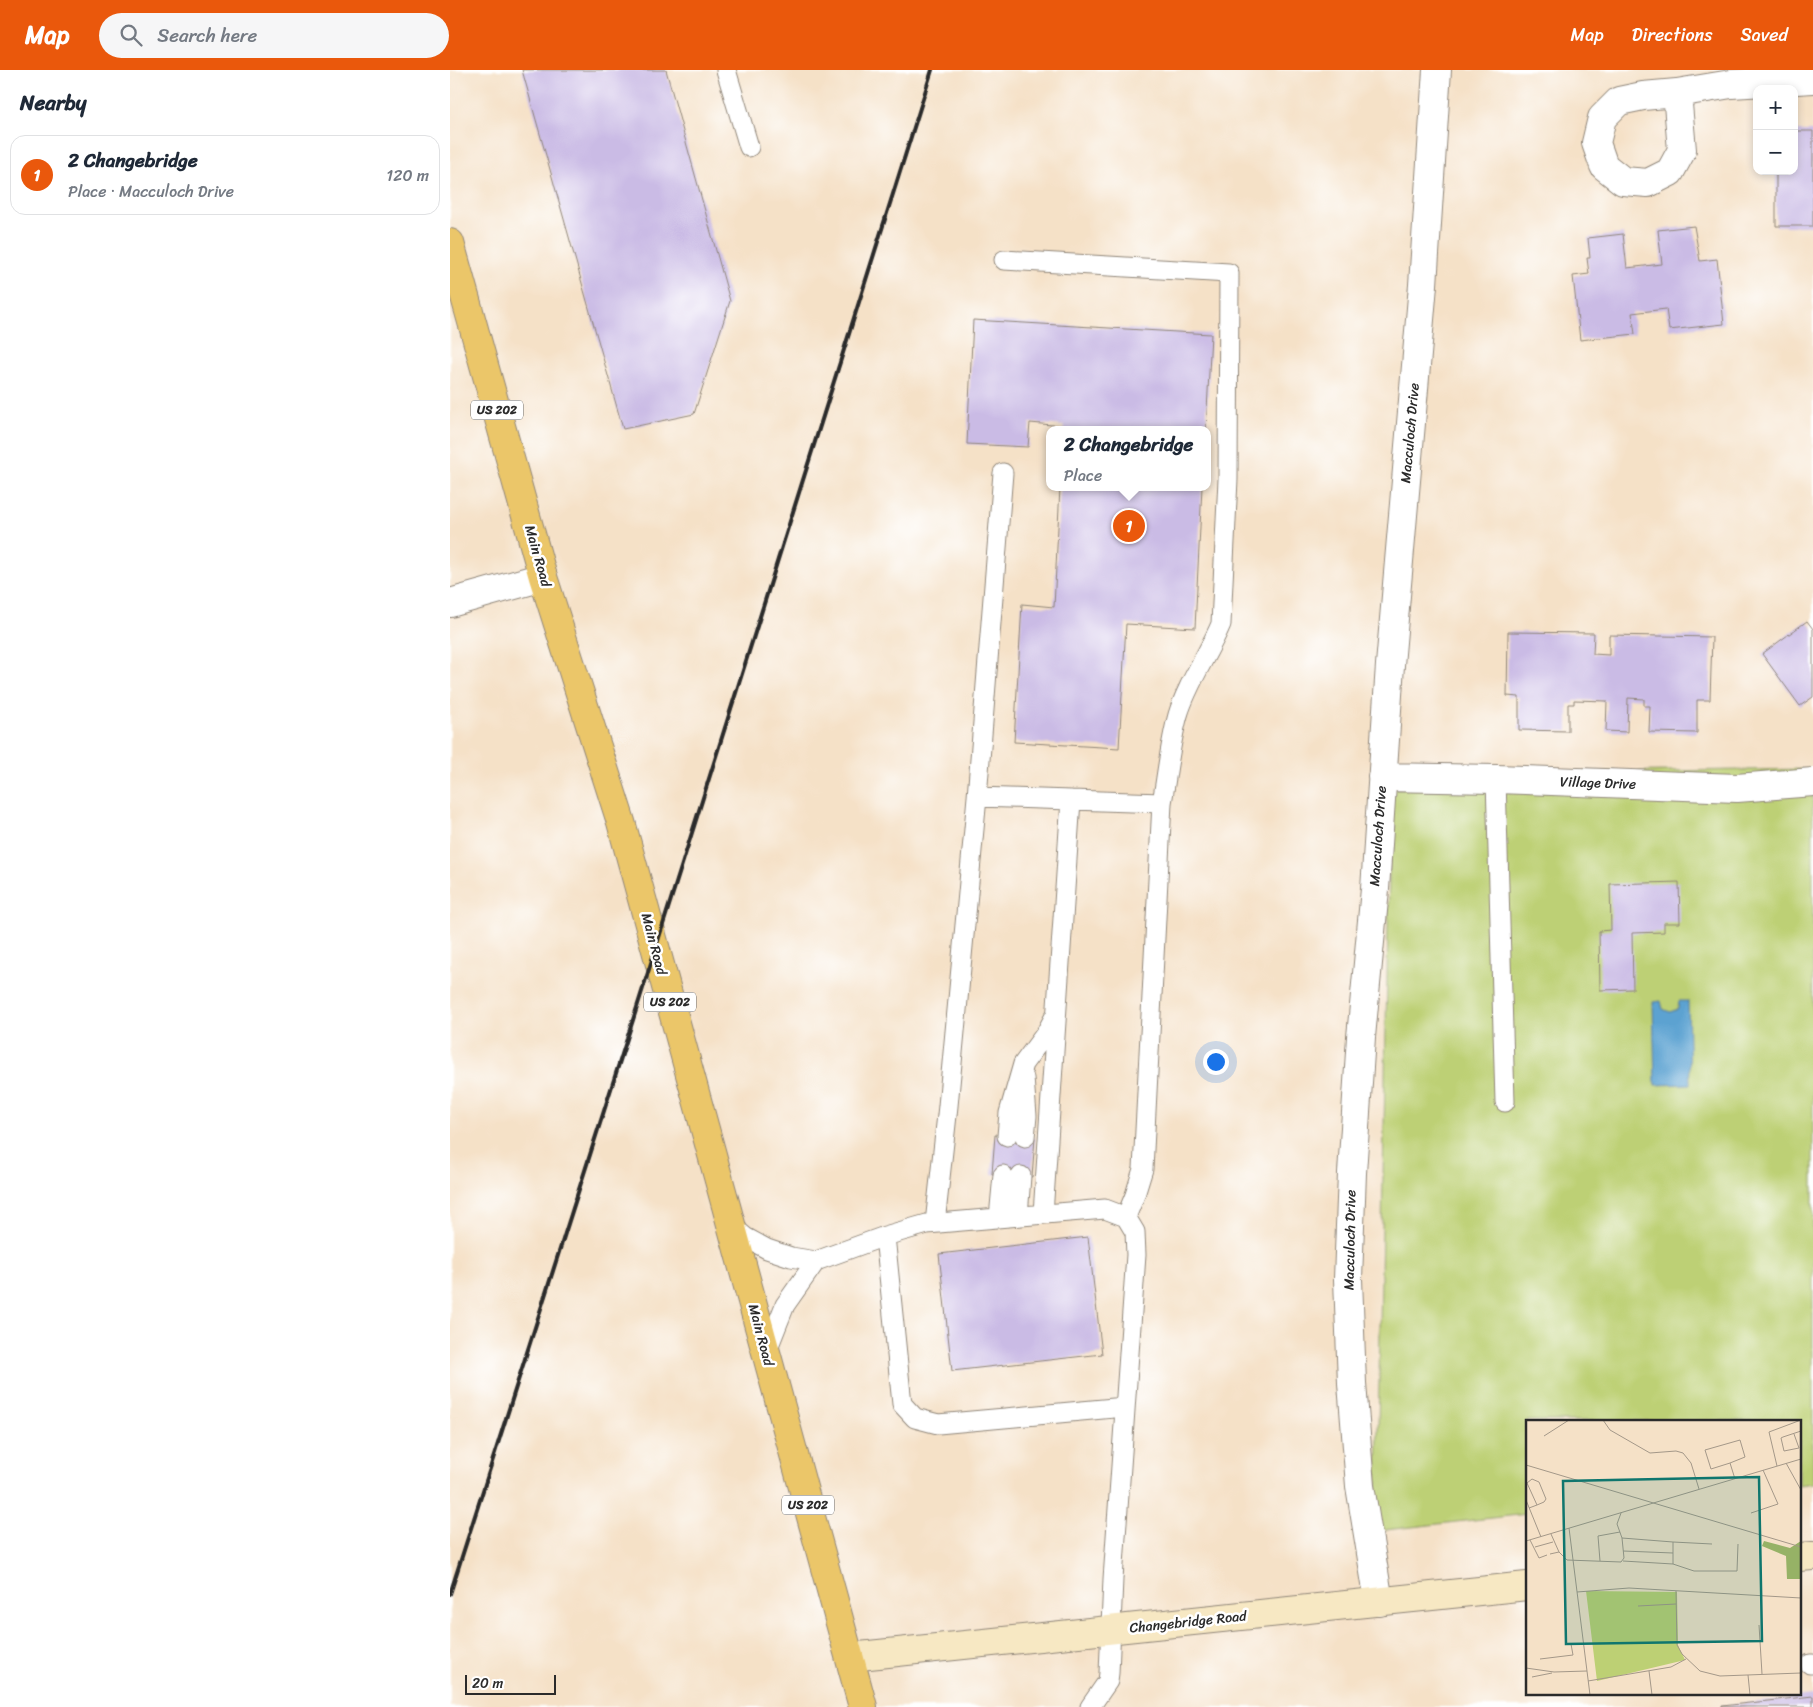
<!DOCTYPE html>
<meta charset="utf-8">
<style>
body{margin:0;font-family:Sriracha,sans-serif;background:#f6f6f7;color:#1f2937}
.controls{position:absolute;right:15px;top:15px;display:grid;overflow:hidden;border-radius:10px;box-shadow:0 2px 8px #0003}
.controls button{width:45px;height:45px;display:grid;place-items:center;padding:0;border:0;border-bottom:1px solid #e0e1e3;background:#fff;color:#1f2937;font:25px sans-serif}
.scale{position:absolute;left:15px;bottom:12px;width:91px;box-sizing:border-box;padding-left:5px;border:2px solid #2b2b2b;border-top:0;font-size:14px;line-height:18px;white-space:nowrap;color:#2b2b2b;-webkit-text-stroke:4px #fff;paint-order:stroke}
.you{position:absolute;left:765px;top:991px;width:18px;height:18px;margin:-12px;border:4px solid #fff;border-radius:50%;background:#1a73e8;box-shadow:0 0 0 8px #1a73e833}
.badge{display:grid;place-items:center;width:32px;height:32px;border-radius:50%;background:#ea580c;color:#fff;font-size:16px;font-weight:700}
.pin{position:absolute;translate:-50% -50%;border:2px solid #fff;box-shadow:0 1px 5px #0006}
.popup{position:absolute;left:596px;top:356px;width:165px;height:65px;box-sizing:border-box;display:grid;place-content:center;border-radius:10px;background:#fff;filter:drop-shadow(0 1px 4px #0005);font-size:16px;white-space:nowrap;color:#747a83}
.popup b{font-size:19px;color:#1f2937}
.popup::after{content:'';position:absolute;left:50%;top:100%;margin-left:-10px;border:10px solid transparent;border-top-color:#fff}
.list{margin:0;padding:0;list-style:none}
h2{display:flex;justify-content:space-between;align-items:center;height:65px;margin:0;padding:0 20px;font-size:21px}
h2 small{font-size:16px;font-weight:400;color:#747a83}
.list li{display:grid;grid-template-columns:32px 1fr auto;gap:15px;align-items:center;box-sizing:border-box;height:80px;margin:0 10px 10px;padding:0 10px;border:1px solid #e0e1e3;border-radius:15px}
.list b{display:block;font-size:19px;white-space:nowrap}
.list p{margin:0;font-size:16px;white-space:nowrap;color:#747a83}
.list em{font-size:16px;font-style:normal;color:#747a83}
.icon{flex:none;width:28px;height:28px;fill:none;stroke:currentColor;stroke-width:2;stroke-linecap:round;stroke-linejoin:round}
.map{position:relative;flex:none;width:1363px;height:1637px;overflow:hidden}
header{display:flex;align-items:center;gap:30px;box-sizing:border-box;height:70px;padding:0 25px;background:#ea580c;color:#fff}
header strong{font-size:24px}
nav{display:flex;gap:28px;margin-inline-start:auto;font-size:18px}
.search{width:350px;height:45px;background:#f6f6f7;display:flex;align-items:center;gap:12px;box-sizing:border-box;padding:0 18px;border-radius:28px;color:#747a83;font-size:19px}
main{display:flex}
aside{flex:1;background:#fff}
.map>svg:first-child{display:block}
.green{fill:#bdd074;stroke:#747e50}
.water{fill:#5ca2d1;stroke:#44667e}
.building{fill:#cabbe5}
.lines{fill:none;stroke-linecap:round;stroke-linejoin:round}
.service-casing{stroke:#908679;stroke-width:21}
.minor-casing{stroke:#908679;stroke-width:30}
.secondary-casing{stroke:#908679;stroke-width:30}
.primary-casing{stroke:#908679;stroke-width:30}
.service{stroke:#fff;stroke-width:19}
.minor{stroke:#fff;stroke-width:28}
.secondary{stroke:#f7e8c3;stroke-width:28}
.primary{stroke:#ebc669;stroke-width:28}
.rail{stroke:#2b2b2b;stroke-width:4}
.labels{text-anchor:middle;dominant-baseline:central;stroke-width:5;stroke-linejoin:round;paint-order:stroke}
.shield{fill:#fff;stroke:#6b6b6b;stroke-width:1}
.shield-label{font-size:12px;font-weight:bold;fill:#2b2b2b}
.street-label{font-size:14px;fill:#2b2b2b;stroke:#fff}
.inset-road{fill:none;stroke:#a49889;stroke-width:1}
.view{fill:#0f766e;fill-opacity:0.15;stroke:#0f766e;stroke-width:2.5}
.inset-edge{fill:none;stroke:#2b2b2b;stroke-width:2.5}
</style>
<header>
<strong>Map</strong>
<div class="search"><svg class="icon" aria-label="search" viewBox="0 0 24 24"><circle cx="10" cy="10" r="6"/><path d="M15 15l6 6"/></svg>Search here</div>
<nav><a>Map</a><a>Directions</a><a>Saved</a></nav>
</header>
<main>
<aside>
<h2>Nearby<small></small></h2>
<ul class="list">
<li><span class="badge">1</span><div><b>2 Changebridge</b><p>Place · Macculoch Drive</p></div><em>120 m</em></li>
</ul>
</aside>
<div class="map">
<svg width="1363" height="1637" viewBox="0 0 1363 1637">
<rect width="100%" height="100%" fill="#fff"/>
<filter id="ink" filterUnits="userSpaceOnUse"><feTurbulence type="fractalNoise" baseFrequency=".02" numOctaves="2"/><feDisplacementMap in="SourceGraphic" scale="10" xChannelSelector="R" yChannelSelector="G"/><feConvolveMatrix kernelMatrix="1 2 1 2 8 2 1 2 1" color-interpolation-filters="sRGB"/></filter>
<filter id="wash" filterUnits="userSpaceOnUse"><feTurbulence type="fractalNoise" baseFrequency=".0096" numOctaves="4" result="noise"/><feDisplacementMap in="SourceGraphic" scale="20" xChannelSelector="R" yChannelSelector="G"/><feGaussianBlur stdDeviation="1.12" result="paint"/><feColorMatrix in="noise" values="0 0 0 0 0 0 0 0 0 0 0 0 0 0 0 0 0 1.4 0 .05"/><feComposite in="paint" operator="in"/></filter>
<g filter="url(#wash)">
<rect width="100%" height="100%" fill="#f5e1c7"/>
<!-- green -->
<path class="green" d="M1363,699V1413L1349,1415V1351H1077V1444L926,1461L941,705Z"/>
<!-- water -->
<path class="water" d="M1211,931L1213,939L1220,942L1228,939L1229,931H1238L1240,1014L1205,1015L1203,932Z"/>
<g id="blocks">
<!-- building -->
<path class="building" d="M72,0H216L280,231L244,344L173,359Z
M1344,61H1363V156H1326V101H1344Z
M1244,156L1250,191L1267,189L1274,254L1219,260L1216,239L1182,243L1185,264L1130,270L1123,206L1139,204L1137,188H1140L1138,168L1173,164L1177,198L1212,194L1208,160Z
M523,250L761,264L756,360H613L614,356L580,353L578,377L517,374Z
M610,417H752L745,558L676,554L669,678L564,672L572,534L604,537Z
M1357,551L1363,559V627L1350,636L1312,584Z
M1058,562L1144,563L1143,584L1159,585V565L1262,567L1260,630H1247V663L1199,662L1200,636H1194V629L1178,628L1177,662L1156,661L1157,631L1124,630V634H1118V661L1069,660V627L1057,626Z
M1229,812L1230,853H1214V862L1182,863L1183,919L1150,920L1149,861L1161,860L1160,814Z
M545,1065L585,1068L582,1107L542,1104Z
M638,1167L652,1284L502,1301L489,1184Z
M1363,1626V1637H1272V1636Z"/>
</g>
</g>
<g filter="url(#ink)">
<use href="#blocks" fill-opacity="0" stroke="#908679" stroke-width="1"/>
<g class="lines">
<!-- service casing -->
<g class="service-casing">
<path id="service" d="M276,0L299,77
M554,190L779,203L778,409L771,554C758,585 737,614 728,645C720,674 717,704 712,733
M1046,709L1055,1032
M527,727L553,403
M574,1008L577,1046L575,1067
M557,1066L559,1043L573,994L596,963L605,946
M593,1144L621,730
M568,1146L571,1106
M549,1148L553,1105
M485,1153L498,1036L527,727L712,733L693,1099L685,1125L676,1147
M281,1155L295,1167L317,1179L341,1187L366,1191L435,1166L477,1154L655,1139L676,1147L685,1162L686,1185L663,1509L659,1603L658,1611L640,1637
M435,1166L452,1334L465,1348L488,1354L675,1337
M316,1283L335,1235L366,1191
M1360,1594H1363"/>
</g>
<!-- minor casing -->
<g class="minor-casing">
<path id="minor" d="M1227,23L1232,80L1220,102L1198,113L1173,111L1154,96L1146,73L1152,48L1169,31L1193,26Z
M1227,23L1281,14L1363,9
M0,533L93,507
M932,707L1046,709L1287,718L1363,712
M929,1532L910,1416L902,1313L898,1209L902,1103L911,967L925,819L940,595L973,215L987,0"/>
</g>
<!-- secondary casing -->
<g class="secondary-casing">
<path id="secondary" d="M1349,1487L1363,1486
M400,1587L1077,1516"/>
</g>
<!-- primary casing -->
<g class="primary-casing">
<path id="primary" d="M0,173L93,507L171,752L413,1637"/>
</g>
<!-- service -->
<use href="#service" class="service"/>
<!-- minor -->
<use href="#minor" class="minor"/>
<!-- secondary -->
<use href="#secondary" class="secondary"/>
<!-- primary -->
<use href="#primary" class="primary"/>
<!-- rail -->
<path class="rail" d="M0,1524L189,931L482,0"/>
</g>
</g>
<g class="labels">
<!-- shield labels -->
<g class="shield">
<rect x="21" y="330.5" width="52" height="19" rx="4"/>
<rect x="194" y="922.5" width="52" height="19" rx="4"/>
<rect x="332" y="1425.5" width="52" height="19" rx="4"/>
</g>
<g class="shield-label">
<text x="47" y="340">US 202</text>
<text x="220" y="932">US 202</text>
<text x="358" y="1435">US 202</text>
</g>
<!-- street labels -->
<g class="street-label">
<text transform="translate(960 363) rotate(-85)">Macculoch Drive</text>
<text transform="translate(88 486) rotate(74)">Main Road</text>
<text transform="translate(1148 713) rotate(2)">Village Drive</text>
<text transform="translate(928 766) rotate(-86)">Macculoch Drive</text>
<text transform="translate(204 874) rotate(75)">Main Road</text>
<text transform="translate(900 1170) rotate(-89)">Macculoch Drive</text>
<text transform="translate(311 1265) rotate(75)">Main Road</text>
<text transform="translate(738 1552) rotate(-6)">Changebridge Road</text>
</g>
</g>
<!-- overview -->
<g transform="translate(1076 1350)">
<rect width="275" height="275" fill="#f5e1c7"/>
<path d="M60,171L151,172L152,225L159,240L71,261Z" fill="#bdd074"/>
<path d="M238,121L264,128L275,121V159H261L260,136L236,126Z" fill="#96b266"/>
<path class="inset-road" d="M77,0L84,10L124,33L150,31L157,33L165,43L173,69M268,14L273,28L258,31L255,18L257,17L275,11M18,16L43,0M204,43L185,49L179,30L214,20L219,37L204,43L209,59M260,43L275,70M0,45L275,127M251,46L243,12L275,0M0,80L15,117M3,88L11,85L18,82L20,79L13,62L6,59L1,63L11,85M225,93L252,84L237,50M43,108L64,275M96,118L147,122V144L97,141M4,120L13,138L21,135M0,121L275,39M147,122L186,124M9,127L27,122M97,131L147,133M33,132L41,140L95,142L98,138L96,118L91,104L95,93M24,134L33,132L25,114M74,141L72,116L94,112M147,144L168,151H211L212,124M150,171L151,225L156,234L174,251L194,256L275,253M51,172L103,168L275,178M112,186L150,184M233,205L236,254M14,239L47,235L45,224M0,248L28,252L61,251M123,251L126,275M222,255L224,275M6,257L26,253M62,261L145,247L160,239"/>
<path class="view" d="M233,57L236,221L40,224L37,61Z"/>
<rect width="275" height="275" class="inset-edge"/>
</g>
</svg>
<div class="controls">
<button>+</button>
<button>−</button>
</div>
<div class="scale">20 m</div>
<div class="you"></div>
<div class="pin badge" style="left:679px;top:456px">1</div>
<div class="popup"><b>2 Changebridge</b>Place</div>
</div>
</main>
